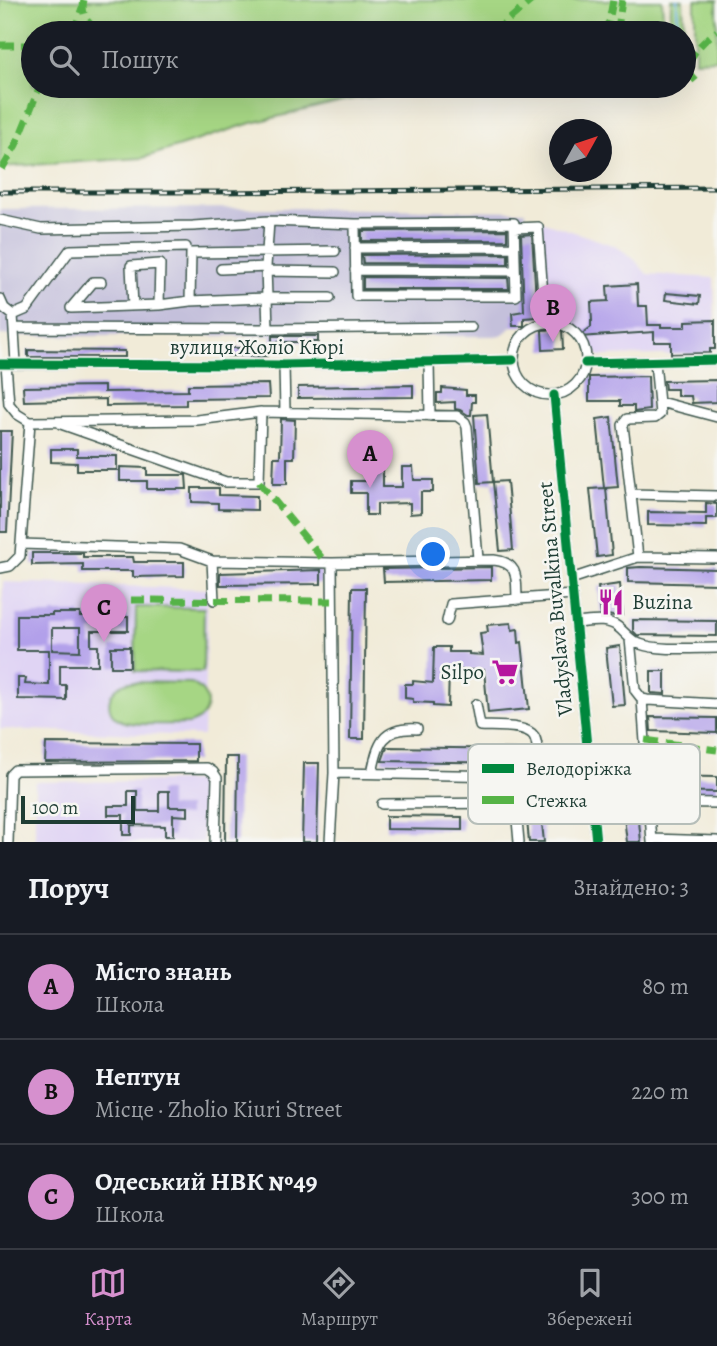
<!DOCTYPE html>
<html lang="uk">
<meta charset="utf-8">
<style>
body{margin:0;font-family:Alegreya,serif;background:#20242c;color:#f1f3f6}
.compass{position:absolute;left:549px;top:119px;width:63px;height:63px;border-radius:50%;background:#171b24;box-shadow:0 7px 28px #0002;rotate:50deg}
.scale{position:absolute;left:21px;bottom:18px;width:114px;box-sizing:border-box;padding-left:7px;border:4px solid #1f3d34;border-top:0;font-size:19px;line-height:24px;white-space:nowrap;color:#1f3d34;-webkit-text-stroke:5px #f6f6f2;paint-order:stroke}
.you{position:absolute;left:434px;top:555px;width:24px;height:24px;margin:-18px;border:5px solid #fff;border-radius:50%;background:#1a73e8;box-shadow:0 0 0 10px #1a73e833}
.badge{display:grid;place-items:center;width:46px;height:46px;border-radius:50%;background:#d690ce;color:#111;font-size:23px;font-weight:700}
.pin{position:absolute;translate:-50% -58px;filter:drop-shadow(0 2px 4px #0008)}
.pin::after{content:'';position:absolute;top:37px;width:24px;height:21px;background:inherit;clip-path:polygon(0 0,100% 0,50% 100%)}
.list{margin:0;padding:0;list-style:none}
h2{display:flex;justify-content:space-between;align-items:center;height:91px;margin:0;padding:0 28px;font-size:30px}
h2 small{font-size:23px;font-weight:400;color:#9ea1a6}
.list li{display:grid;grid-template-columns:46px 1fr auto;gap:21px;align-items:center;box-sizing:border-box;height:105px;padding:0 28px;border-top:2px solid #363941}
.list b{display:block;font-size:26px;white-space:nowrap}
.list p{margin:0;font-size:23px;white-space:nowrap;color:#9ea1a6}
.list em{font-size:23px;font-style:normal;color:#9ea1a6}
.icon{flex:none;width:38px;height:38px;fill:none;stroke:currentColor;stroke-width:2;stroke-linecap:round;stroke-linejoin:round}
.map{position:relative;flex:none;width:717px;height:842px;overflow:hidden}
.search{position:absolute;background:#171b24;box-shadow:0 7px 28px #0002;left:21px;right:21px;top:21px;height:77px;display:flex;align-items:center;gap:18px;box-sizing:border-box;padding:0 24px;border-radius:38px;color:#9ea1a6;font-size:26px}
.sheet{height:406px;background:#171b24}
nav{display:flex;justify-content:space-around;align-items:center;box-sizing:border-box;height:98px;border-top:2px solid #363941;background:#171b24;font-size:19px;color:#9ea1a6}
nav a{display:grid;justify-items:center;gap:4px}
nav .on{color:#d690ce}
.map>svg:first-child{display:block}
.built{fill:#e0d4f4}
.industrial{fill:#c4c0db}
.green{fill:#a6d684;stroke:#628a5c;stroke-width:2}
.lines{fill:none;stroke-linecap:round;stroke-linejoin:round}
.stream{stroke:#77b5ea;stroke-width:2.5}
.building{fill:#b2a0ea;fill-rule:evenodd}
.minor-casing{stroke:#3e574d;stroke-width:12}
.minor{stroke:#fff;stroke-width:9}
.rail-casing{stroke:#1f3d34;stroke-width:5}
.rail{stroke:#f6f6f2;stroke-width:2.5;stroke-dasharray:8;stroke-linecap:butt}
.quiet{stroke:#55b346;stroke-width:7;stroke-dasharray:14 7;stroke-linecap:butt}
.cycleway-casing{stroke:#f6f6f2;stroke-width:13}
.cycleway{stroke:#00873e;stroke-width:9}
.labels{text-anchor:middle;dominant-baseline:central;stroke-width:5;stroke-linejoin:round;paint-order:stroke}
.street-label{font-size:21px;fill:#1f3d34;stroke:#f6f6f2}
.poi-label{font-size:21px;fill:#1f3d34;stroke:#f6f6f2;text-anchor:start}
.key{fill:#f6f6f2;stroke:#b6beb9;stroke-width:2}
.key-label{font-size:19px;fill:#1f3d34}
</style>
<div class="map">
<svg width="717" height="842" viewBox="0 0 717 842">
<rect width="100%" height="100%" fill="#f6f6f2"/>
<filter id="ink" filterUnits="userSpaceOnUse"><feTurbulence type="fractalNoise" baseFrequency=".0143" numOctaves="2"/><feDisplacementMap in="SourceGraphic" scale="14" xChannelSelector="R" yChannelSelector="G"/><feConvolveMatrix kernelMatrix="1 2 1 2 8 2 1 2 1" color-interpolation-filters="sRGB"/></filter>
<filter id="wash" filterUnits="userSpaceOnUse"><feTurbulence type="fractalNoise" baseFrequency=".00686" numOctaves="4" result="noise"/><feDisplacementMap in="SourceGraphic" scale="28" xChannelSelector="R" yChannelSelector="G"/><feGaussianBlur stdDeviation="1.57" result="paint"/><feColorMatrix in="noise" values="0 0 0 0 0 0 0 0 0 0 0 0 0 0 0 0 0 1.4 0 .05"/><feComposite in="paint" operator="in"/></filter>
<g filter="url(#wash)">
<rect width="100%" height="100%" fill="#f1ebd8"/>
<!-- built -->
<path class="built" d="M541,221L616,246L633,258L647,274L714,278L715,349H710V354L600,356L597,354L574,324L563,319L547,318Z
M3,582L208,589L203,736L0,729Z
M202,781L203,842H35V782Z"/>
<!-- industrial -->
<path class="industrial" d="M291,208L525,211L526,217L533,219L542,316L531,317L530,311L512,313L513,326L502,335L494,336H27L0,335V209Z"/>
<!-- green -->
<path class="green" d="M0,0H662L664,33H33V86H457L346,100L248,124L143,158L0,167Z
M671,0H683L684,29L689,59L684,65V33H670Z
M695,0H717V59L695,60Z
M136,607L204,608L203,672L135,671Z
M130,682L191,683C213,693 212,717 189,724C174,724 133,726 122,721C100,712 109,685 130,682Z"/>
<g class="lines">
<!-- stream -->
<path class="stream" d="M677,0L678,33"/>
</g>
<g id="blocks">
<!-- building -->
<path class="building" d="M507,230V240L362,241V231Z
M532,234L537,317L524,318V326H513L512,313L524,311L521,235Z
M508,254V264L363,263L362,255Z
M363,277L508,278L509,289H363Z
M637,284L638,306H647L648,325H661V327H686V321L715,320V349H710V353L671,354V342H654V332L578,337L591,327V321H592L591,302L608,301L607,286Z
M666,293L700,296L699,304L665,300Z
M562,329L563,349L543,350L542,330Z
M272,336H318V342H272Z
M227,348H266L267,356H227Z
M28,350L125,351V357H28Z
M648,376L649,410L634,412V406H620V401H589V377Z
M717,380V402L692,403L691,396H677V389H665L664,381Z
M268,384L269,398L186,399V405L106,406V399L24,401L23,387L104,386V392L188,391V385Z
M413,385V397L298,398V387Z
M442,388L466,390V395H475V402H472L471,415H468L460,410L455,409V402L437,403V393H442Z
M487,414L493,482L479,483L474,415Z
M611,417L618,487L606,488L612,555L597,557L590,489L604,488L597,419Z
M281,419L295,420L294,458H287V484H273L274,457H280Z
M0,431H12L7,532H0Z
M51,449H77V456H117V470H77V463L51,462Z
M371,465H383V487H402V467H413L414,480H433V492H421V513L410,514V503L377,504V515H366V493H351V481H371Z
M120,467L147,468V475H186L187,489H147V481H120Z
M507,481L513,550L500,551L493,482Z
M192,488H219V495L257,496V510L218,509V503L192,502Z
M706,503L717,504V518H706V526L648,525V512L706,513Z
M32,553H83V557H133L134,562H184V576L133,577V571H83V564L32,565Z
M491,567V580L384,582L383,569Z
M640,567L717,569V584L628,582V568Z
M321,570V584L220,585V573Z
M620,584L623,615L613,616L601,614L598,587Z
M352,588H366L364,739H350Z
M52,613H80V617H128V631H91V646H98V665H60V685H66V700L18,699V678H26L25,684L49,685V650H17V615H52ZM52,628H80V651L52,650Z
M633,620L717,621V636L637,635L633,631Z
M511,623L512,630L518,629L519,643L522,642L529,709L488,713L484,670H449L448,707L433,706V703L413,702V699L405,698V684H413V681L433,683L434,647H449V652H469V654L483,655L480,633L488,632L487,625Z
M620,646L625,705L612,706L606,648Z
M111,647H130V667H111Z
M651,671H665V694L651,693Z
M650,717L717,718V733L651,731Z
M46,743L196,744V761L45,762Z
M387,747L520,749L519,763L382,761Z
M226,757H238L237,842H225Z
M304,763H319L317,842H302Z
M654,776L717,777V792L655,791Z
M636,790L641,842H627L621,792Z
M128,791H137V811H159V791H169V807H188V816L173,815V836H165V826L131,825V835H123V815H108V806H128Z
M539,796L544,842H529L525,798Z
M386,816L462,817V830L386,829Z"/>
</g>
</g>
<g filter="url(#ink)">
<use href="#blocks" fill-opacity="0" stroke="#3e574d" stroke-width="2"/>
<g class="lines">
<!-- minor casing -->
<g class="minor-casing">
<path id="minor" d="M0,220L41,229L193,226L269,221L355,224L514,223L516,296H356L355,224
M514,228L538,227L545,322
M355,248L514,247
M221,269L266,267
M355,270L515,271
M266,271L335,272
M0,299L4,308L13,315L16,363
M190,301L191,253L335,251
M133,306L131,266L160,264L159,305
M71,308L159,305L190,301L267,298H330
M71,308L93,282H101
M13,315L27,309L70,250L186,247
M514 359a36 36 0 1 1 72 0a36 36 0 1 1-72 0Z
M14,328L268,329L471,327
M268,329L266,267L269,221
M429,362L430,416
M585,363L717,360
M1,364L284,365L513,360
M6,364L9,404L17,414L30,422L197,420L261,412L457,416L465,422L467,427L478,559
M284,365L285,412
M554,395L596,842
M660,402L717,417
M61,424L226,482H259L261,412
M631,494L717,496
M21,544L179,549L212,561L332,563L494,560C520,563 516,579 517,600
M638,557L623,425L627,419L655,418L660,414L655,362
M212,561L214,600
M0,568L10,566L20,556L30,422
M571,579L638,557L717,558
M447,621L451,604L573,595
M576,623C590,622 607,618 618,627C626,633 630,641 640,644C658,651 696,648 717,648
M630,639L635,690L642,699L647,700L717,704
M642,699L652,842
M476,704L480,726C493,727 526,724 534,736C539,744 538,765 539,775
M334,773L513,776L589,775
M372,773C378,744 382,727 417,729
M513,776L519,842
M650,802L717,803
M382,804L515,803
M652,839L717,841
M8,842L10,775L15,770L207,768L213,772L217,778L215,842
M330,842L334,773L332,563"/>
</g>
<!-- minor -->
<use href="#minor" class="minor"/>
<!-- rail casing -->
<g class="rail-casing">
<path id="rail" d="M0,192H215L717,188"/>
</g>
<!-- rail -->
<use href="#rail" class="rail"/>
<!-- quiet -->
<path class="quiet" d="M84,0C80,16 90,29 106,33
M73,33L82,8
M493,33L532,0
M601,33L609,22L613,0
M619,33V22L622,0
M0,45H33
M696,81L687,71C691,53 702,42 717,31
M2,169L16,145L40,86
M259,482L326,563
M131,600L332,601
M645,740L717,750"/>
<!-- cycleway casing -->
<g class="cycleway-casing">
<path id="cycleway" d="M585,363L717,360
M0,364L284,365L513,360
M554,395L596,842"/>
</g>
<!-- cycleway -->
<use href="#cycleway" class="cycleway"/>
</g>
</g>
<!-- icons -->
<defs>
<g id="restaurant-bare" transform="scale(2.1)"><path d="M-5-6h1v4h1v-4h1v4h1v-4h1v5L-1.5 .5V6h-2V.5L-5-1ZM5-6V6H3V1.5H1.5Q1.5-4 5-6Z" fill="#b5179e" stroke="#f6f6f2" stroke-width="2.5" paint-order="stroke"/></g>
<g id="supermarket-bare" transform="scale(2.1)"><path d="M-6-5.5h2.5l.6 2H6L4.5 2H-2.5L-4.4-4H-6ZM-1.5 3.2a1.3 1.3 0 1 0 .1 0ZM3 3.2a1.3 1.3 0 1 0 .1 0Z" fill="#b5179e" stroke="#f6f6f2" stroke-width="2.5" paint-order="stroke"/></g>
</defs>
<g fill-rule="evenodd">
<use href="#restaurant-bare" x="611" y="602"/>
<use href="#supermarket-bare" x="505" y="672"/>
</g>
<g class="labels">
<!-- street labels -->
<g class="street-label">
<text x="257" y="347">вулиця Жоліо Кюрі</text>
<text transform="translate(555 599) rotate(-95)">Vladyslava Buvalkina Street</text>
</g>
<!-- poi labels -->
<g class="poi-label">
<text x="632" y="602">Buzina</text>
<text x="484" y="672" text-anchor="end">Silpo</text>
</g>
</g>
<!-- legend -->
<rect x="468" y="744" width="232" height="80" rx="10" class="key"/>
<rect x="482" y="764" width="32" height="9" fill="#00873e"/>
<rect x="482" y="796" width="32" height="8" fill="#55b346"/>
<g class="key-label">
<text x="526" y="775">Велодоріжка</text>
<text x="526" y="807">Стежка</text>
</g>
</svg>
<svg class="compass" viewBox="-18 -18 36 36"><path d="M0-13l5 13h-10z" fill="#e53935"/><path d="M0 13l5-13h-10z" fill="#9ea1a6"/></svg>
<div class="scale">100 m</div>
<div class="you"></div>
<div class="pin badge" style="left:370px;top:488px">A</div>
<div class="pin badge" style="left:553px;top:342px">B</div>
<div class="pin badge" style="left:104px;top:642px">C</div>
<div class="search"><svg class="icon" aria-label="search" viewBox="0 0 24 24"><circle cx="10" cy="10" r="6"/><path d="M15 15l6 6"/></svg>Пошук</div>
</div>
<section class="sheet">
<h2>Поруч<small>Знайдено: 3</small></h2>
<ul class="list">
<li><span class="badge">A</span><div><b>Місто знань</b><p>Школа</p></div><em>80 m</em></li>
<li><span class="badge">B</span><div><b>Нептун</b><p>Місце · Zholio Kiuri Street</p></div><em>220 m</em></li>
<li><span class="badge">C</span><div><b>Одеський НВК №49</b><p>Школа</p></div><em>300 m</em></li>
</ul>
</section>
<nav>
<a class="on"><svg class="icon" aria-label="map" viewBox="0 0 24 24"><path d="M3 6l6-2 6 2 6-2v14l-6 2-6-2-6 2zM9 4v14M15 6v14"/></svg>Карта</a>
<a><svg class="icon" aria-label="directions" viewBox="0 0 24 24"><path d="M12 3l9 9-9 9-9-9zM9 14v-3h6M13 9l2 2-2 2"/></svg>Маршрут</a>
<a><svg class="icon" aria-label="saved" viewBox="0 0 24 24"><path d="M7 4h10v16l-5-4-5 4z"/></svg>Збережені</a>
</nav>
